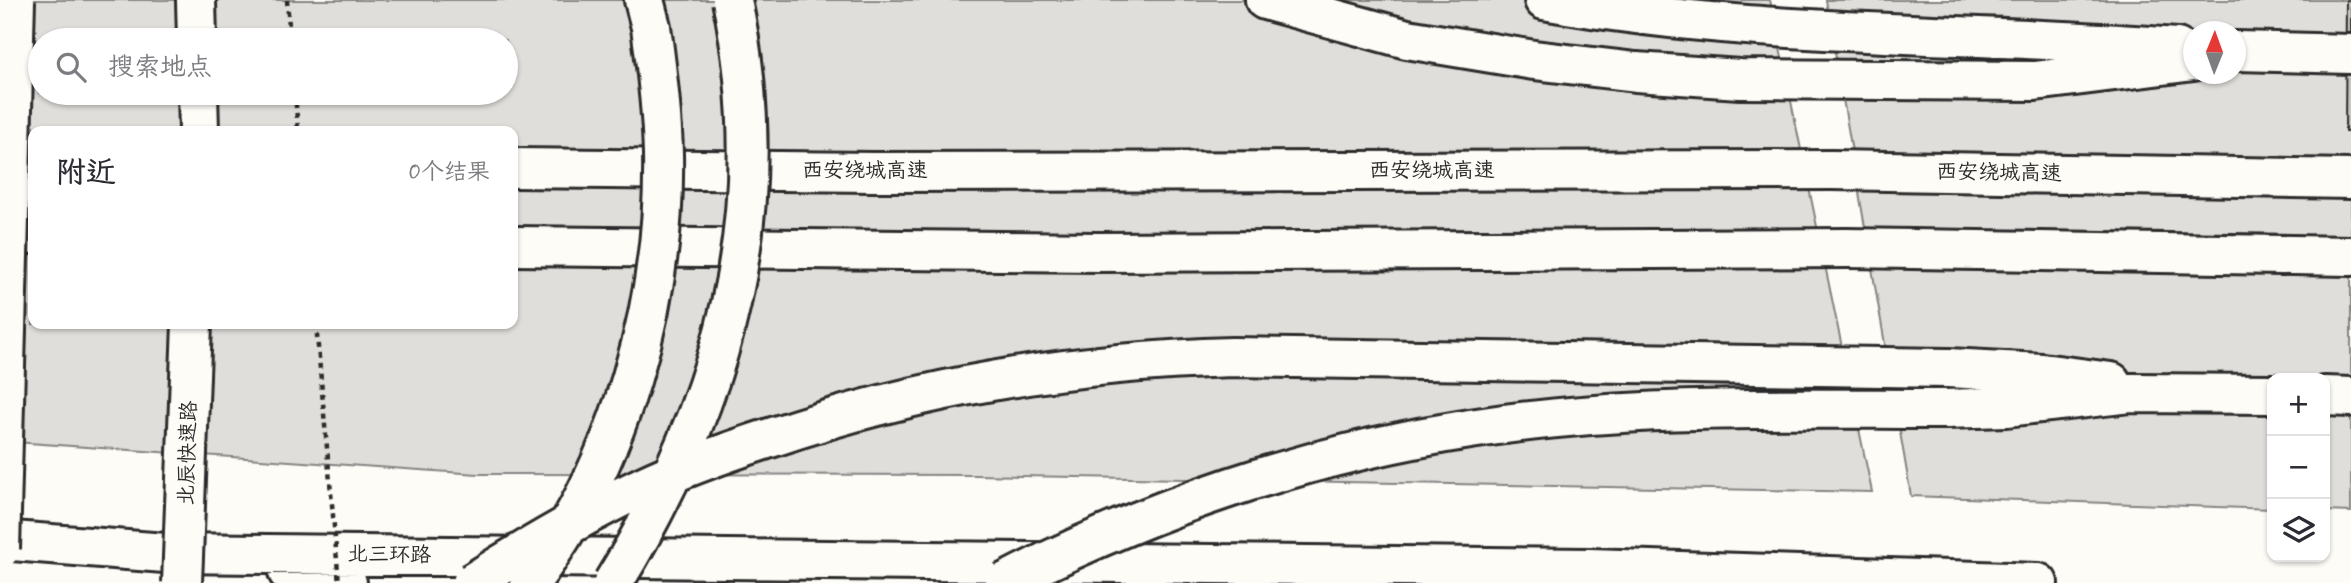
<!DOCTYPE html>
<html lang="zh">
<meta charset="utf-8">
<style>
body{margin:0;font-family:Mynerve,"LXGW WenKai TC",sans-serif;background:#f7f7f7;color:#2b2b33}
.controls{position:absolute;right:21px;bottom:21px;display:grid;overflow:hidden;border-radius:14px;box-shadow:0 2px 5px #0004}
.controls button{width:63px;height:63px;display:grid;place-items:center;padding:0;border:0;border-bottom:2px solid #e1e1e2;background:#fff;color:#2b2b33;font:35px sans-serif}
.compass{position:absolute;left:2183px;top:21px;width:63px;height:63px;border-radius:50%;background:#fff;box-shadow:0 2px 5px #0004;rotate:1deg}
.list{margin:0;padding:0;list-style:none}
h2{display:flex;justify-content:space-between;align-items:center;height:91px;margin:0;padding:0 28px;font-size:30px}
h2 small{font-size:23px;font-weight:400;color:#7c7c81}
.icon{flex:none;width:38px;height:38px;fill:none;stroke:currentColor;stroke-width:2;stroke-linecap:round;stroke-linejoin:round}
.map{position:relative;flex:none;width:2351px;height:583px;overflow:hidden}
.search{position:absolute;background:#fff;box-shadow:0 2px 5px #0004;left:28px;top:28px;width:490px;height:77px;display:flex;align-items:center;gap:18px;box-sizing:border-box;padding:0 24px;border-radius:38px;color:#7c7c81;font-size:26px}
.panel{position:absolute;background:#fff;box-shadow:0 2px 5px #0004;left:28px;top:126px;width:490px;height:203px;border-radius:14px}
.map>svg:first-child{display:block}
.green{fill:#dfdeda;stroke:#858482;stroke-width:2;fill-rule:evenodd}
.building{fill:#c9c8c4;stroke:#2b2b2b;stroke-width:2}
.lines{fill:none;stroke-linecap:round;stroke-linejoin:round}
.highway-casing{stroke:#2b2b2b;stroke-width:44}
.path{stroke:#2b2b2b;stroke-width:4.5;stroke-dasharray:5 5;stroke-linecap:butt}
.highway{stroke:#fdfcf7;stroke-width:38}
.major-bridge-casing{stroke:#2b2b2b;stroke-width:44;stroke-linecap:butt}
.highway-bridge-casing{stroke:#2b2b2b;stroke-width:44;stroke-linecap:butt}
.path-bridge{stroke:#2b2b2b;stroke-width:4.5;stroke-dasharray:5 5;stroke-linecap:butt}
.major-bridge{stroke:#fdfcf7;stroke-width:38}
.highway-bridge{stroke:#fdfcf7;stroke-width:38}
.labels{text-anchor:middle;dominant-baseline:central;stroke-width:5;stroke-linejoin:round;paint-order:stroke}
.street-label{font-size:21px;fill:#2b2b2b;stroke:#fdfcf7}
</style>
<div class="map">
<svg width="2351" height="583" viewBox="0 0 2351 583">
<rect width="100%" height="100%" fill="#fdfcf7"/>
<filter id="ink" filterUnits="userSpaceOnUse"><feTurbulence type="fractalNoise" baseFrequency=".0143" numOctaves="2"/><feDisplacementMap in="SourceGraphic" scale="14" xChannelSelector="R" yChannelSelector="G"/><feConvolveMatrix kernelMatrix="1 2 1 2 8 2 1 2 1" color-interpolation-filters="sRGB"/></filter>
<g filter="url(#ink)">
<!-- green -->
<path class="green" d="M0,0H1770L1872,492L975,475L478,474L0,441ZM40,40H506V93H40ZM33,131H513V324H33Z
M1826,0H2351V512L2325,511V378H2272V509L1911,496ZM2194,32H2236V74H2194Z"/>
<!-- building -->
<path class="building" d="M2346,0H2351V132H2345Z"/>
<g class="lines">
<!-- highway casing -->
<g class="highway-casing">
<path id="highway" d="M196,0L197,40
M644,0L651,27
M1265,0L1407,39L1534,60L1636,72L1740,79L2035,81L2194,61
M1544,0C1754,38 1965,31 2177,48
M2236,51L2351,54
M198,93L199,131
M513,168L874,172L1832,170L2351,179
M0,232L33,234
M513,246L1098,252L1847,248L2351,256
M1948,368L2042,373L2111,382
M2325,396L2351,397
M1946,409L2006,407L2131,393L2272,394
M0,540L165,553L1590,568L2038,583
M288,572L347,583"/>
</g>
<!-- path -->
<path class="path" d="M287,0L290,40
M295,93L298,131"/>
<!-- highway -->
<use href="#highway" class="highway"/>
<!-- major-bridge casing -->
<g class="major-bridge-casing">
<path id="major-bridge" d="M0,549L15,0"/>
</g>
<!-- highway-bridge casing -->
<g class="highway-bridge-casing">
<path id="highway-bridge" d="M182,583L192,324
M472,583C527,548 583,515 642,487C683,467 727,452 770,438C923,386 1071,362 1232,357L1948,368
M530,583C620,464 666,302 663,154C662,111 657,70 651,27
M613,583C725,401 776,213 732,0
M1004,583C1148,508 1309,454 1470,429C1627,404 1788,409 1946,409"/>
</g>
<!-- path-bridge -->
<path class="path-bridge" d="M316,324L339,583"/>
<!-- major-bridge -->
<use href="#major-bridge" class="major-bridge"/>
<!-- highway-bridge -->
<use href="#highway-bridge" class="highway-bridge"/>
</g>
</g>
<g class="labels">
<!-- street labels -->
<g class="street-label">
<text x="865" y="171">西安绕城高速</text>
<text x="1432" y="171">西安绕城高速</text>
<text transform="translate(1999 173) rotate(1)">西安绕城高速</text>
<text transform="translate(188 453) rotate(-88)">北辰快速路</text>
<text transform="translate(389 555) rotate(1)">北三环路</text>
</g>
</g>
</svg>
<div class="controls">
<button>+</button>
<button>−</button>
<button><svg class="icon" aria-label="layers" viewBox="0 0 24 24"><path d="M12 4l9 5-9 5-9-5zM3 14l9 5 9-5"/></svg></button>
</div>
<svg class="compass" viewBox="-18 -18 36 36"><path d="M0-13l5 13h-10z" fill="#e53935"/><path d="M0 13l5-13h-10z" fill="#7c7c81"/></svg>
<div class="search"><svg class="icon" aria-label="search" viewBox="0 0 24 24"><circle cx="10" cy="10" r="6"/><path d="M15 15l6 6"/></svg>搜索地点</div>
<section class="panel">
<h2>附近<small>0个结果</small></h2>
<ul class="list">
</ul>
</section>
</div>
